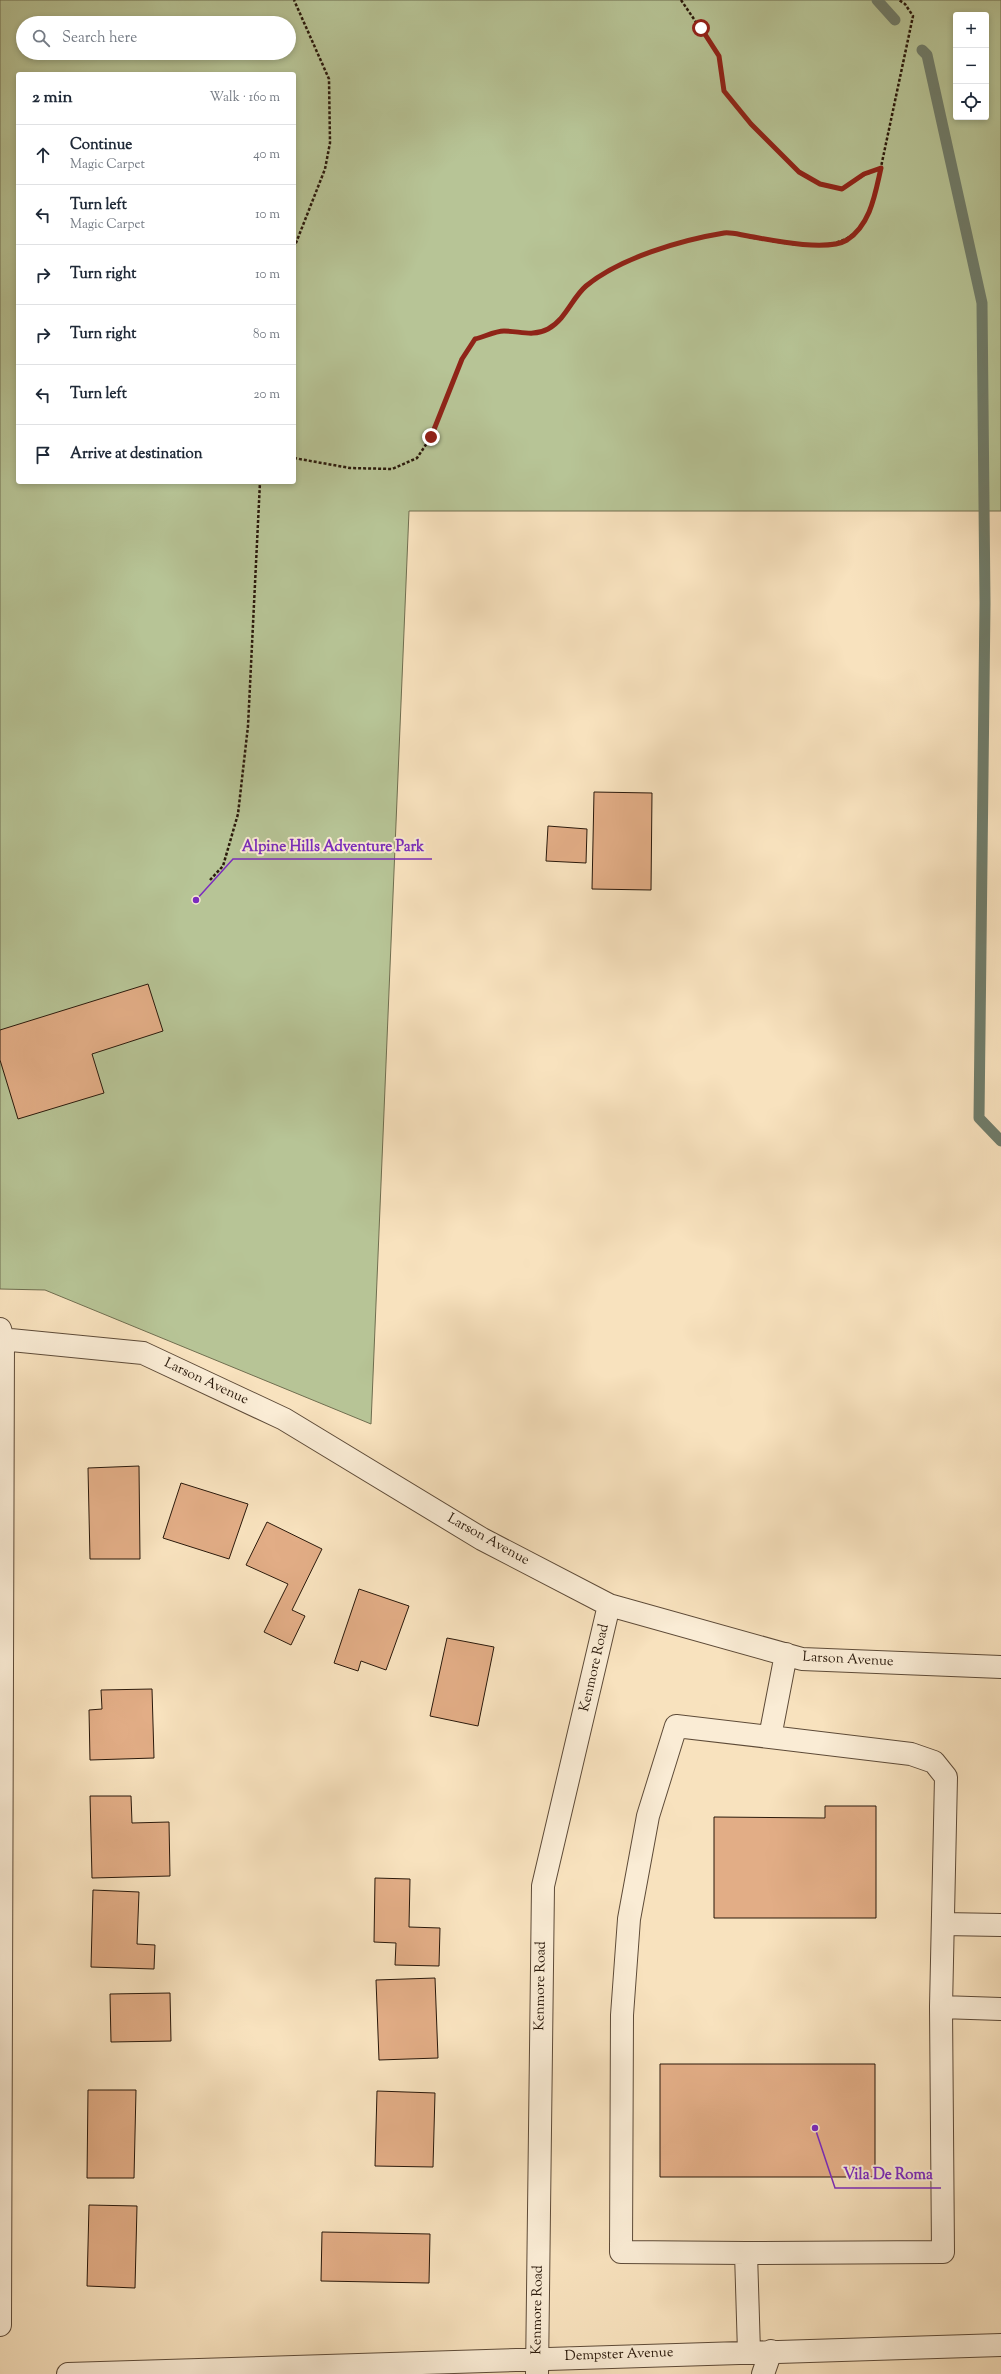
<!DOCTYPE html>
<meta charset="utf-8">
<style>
body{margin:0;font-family:"Sorts Mill Goudy",serif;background:#f6f6f7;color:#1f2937}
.controls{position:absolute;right:12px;top:12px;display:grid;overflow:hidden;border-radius:4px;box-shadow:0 2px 6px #0003}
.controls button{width:36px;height:36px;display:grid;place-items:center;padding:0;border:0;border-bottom:1px solid #e0e1e3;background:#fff;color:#1f2937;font:20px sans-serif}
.stop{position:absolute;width:12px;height:12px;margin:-9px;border:3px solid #8f2418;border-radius:50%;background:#fff}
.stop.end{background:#8f2418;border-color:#fff;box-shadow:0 1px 4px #0008}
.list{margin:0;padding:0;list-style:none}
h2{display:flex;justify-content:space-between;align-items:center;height:52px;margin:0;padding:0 16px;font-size:17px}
h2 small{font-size:13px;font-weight:400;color:#747a83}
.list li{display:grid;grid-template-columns:26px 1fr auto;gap:12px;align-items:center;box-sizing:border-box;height:60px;padding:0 16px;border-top:1px solid #e0e1e3}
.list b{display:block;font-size:15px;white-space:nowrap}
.list p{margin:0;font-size:13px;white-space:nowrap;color:#747a83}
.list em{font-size:13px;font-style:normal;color:#747a83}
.icon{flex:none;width:22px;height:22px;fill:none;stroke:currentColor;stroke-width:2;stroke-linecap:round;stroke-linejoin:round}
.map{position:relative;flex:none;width:1001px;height:2374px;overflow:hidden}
.search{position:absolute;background:#fff;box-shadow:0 2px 6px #0003;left:16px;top:16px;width:280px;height:44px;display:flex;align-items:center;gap:10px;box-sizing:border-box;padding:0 14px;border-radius:22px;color:#747a83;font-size:15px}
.panel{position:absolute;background:#fff;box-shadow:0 2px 6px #0003;left:16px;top:72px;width:280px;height:412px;border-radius:4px}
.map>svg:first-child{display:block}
.green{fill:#b7c496;stroke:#706e50;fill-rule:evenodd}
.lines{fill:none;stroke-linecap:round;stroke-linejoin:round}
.stream{stroke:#707d6b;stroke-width:11}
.building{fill:#e2ad86;stroke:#2a190b}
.minor-casing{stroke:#5e4b38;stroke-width:24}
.path{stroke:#2a190b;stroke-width:2.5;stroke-dasharray:3 2;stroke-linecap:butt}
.minor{stroke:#faecd5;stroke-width:22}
.route{stroke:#8f2418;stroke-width:5}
.labels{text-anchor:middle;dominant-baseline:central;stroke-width:4;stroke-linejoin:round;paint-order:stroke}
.street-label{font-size:14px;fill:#2a190b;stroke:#faecd5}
.leader{fill:none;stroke:#7b2cbf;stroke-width:1.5}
.callout-dot{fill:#7b2cbf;stroke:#faecd5;stroke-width:1.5}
.callout-label{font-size:15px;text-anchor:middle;font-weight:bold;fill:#7b2cbf;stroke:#faecd5;stroke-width:4;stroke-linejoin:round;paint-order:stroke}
</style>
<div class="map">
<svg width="1001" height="2374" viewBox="0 0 1001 2374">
<rect width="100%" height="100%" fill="#f8e2be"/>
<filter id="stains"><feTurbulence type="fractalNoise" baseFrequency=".005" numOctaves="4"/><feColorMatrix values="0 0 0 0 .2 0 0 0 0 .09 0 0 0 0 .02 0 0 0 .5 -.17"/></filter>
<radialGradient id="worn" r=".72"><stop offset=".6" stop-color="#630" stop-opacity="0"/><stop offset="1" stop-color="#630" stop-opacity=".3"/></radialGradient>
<!-- green -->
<path class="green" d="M0,0H1001V511H409L371,1424L45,1290L0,1289ZM956,15H986V117H956ZM23,23H289V53H23ZM18,74H294V482H18Z"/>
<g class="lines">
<!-- stream -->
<path class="stream" d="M877,0L895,20
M922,50L927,55L982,303L985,603L979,1118L1001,1141"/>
</g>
<!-- building -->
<path class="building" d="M594,792L652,793L651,890L592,889Z
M548,826L587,829L586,863L546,861Z
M148,984L163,1031L92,1054L104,1093L18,1119L0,1060V1030Z
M139,1466L140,1559H90L88,1468Z
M181,1483L248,1504L229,1559L163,1538Z
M267,1522L322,1549L292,1610L305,1616L291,1645L264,1632L288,1584L246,1565Z
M359,1589L409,1606L386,1670L361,1661L358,1671L334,1663Z
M447,1638L494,1647L478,1726L430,1716Z
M152,1689L154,1758L90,1760L89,1710L102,1709L101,1690Z
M90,1796H131L132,1823L169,1822L170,1876L92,1878Z
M825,1806H876V1918H714V1817L825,1818Z
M375,1878L410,1879L409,1927L440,1928L439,1966L395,1965L396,1943L374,1942Z
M93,1890L139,1892L137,1944L155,1945L154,1969L91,1967Z
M435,1978L438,2058L379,2060L376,1980Z
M170,1993L171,2041L111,2042L110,1994Z
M660,2064H875V2177H660Z
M88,2090H136L134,2178H87Z
M377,2091L435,2093L433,2167L375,2166Z
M89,2205L137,2206L135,2288L87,2286Z
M322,2232L430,2234L429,2283L321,2281Z"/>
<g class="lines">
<!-- minor casing -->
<g class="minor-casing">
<path id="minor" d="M0,1329L3,1339L0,2325
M0,1339L143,1353L284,1419L482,1539L609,1605L802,1659L1001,1667
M770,1737L911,1754L934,1762L946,1777L941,2007
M943,1924L1001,1925
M746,2253L621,2252L622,2015L629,1919L648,1816L676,1726L770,1737L786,1654
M749,2352L746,2253L943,2252L941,2007L1001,2009
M68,2374L1001,2345
M537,2374L543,1886L609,1605
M763,2374L771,2351"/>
</g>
<!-- path -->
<path class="path" d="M681,0L719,56L724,91L751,124L799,172L820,184L842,189L864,175L881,168
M294,248L325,169L330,143L329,79L294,0
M294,458L350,468L392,469L417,458L431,437L462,359L475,339C484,337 495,331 504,331C520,331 533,337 548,329C566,319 572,298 587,286C620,258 682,239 724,233C733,232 745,236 754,238C789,243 842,258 864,222C868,216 871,207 874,200L913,16L905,4L899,0
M210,880L223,866L238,814L248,726L260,482"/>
<!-- minor -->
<use href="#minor" class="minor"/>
</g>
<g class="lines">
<!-- route -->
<path class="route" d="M431,437L462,359L475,339C484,337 495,331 504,331C520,331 533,337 548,329C566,319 572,298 586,286C620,258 681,240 724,233C731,232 741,235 748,236C770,240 827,252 847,240C871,224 875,194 881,168L864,174L842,189L820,184L799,172L751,124L724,91L719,56L701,28"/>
</g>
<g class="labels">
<!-- street labels -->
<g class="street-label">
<text transform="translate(206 1382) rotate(25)">Larson Avenue</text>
<text transform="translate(488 1540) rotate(29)">Larson Avenue</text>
<text transform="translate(848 1660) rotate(3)">Larson Avenue</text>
<text transform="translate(595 1668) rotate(-77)">Kenmore Road</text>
<text transform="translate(541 1986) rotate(-89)">Kenmore Road</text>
<text transform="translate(538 2310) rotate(-89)">Kenmore Road</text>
<text transform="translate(619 2355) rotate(-2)">Dempster Avenue</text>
</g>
</g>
<!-- callouts -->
<path class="leader" d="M196 900L233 859H432M815 2128L835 2188H941"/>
<g class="callout-dot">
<circle cx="196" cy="900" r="4"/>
<circle cx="815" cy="2128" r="4"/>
</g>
<g class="callout-label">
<text x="333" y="851">Alpine Hills Adventure Park</text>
<text x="888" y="2179">Vila De Roma</text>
</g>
<rect width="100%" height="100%" filter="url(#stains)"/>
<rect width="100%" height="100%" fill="url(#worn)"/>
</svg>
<div class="controls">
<button>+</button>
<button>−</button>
<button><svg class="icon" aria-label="locate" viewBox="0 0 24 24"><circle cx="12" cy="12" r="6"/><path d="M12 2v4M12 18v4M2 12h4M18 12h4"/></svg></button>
</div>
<div class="stop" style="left:701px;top:28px"></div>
<div class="stop end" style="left:431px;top:437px"></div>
<div class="search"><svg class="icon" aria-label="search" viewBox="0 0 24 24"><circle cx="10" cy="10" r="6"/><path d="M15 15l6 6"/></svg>Search here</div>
<section class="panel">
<h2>2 min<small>Walk · 160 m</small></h2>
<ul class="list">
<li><svg class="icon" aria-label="ahead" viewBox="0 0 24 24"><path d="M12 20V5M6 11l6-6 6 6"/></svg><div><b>Continue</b><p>Magic Carpet</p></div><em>40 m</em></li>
<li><svg class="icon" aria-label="left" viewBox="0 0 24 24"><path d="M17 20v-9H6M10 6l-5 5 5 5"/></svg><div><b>Turn left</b><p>Magic Carpet</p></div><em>10 m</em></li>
<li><svg class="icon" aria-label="right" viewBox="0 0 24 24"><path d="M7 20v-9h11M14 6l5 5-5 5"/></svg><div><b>Turn right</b></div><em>10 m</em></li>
<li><svg class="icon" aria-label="right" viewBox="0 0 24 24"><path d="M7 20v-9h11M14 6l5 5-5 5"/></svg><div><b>Turn right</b></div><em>80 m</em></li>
<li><svg class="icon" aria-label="left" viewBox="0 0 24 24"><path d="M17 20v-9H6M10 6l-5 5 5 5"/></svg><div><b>Turn left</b></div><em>20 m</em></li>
<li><svg class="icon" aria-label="arrive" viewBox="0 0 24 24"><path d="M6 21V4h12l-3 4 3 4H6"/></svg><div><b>Arrive at destination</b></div></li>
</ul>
</section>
</div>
